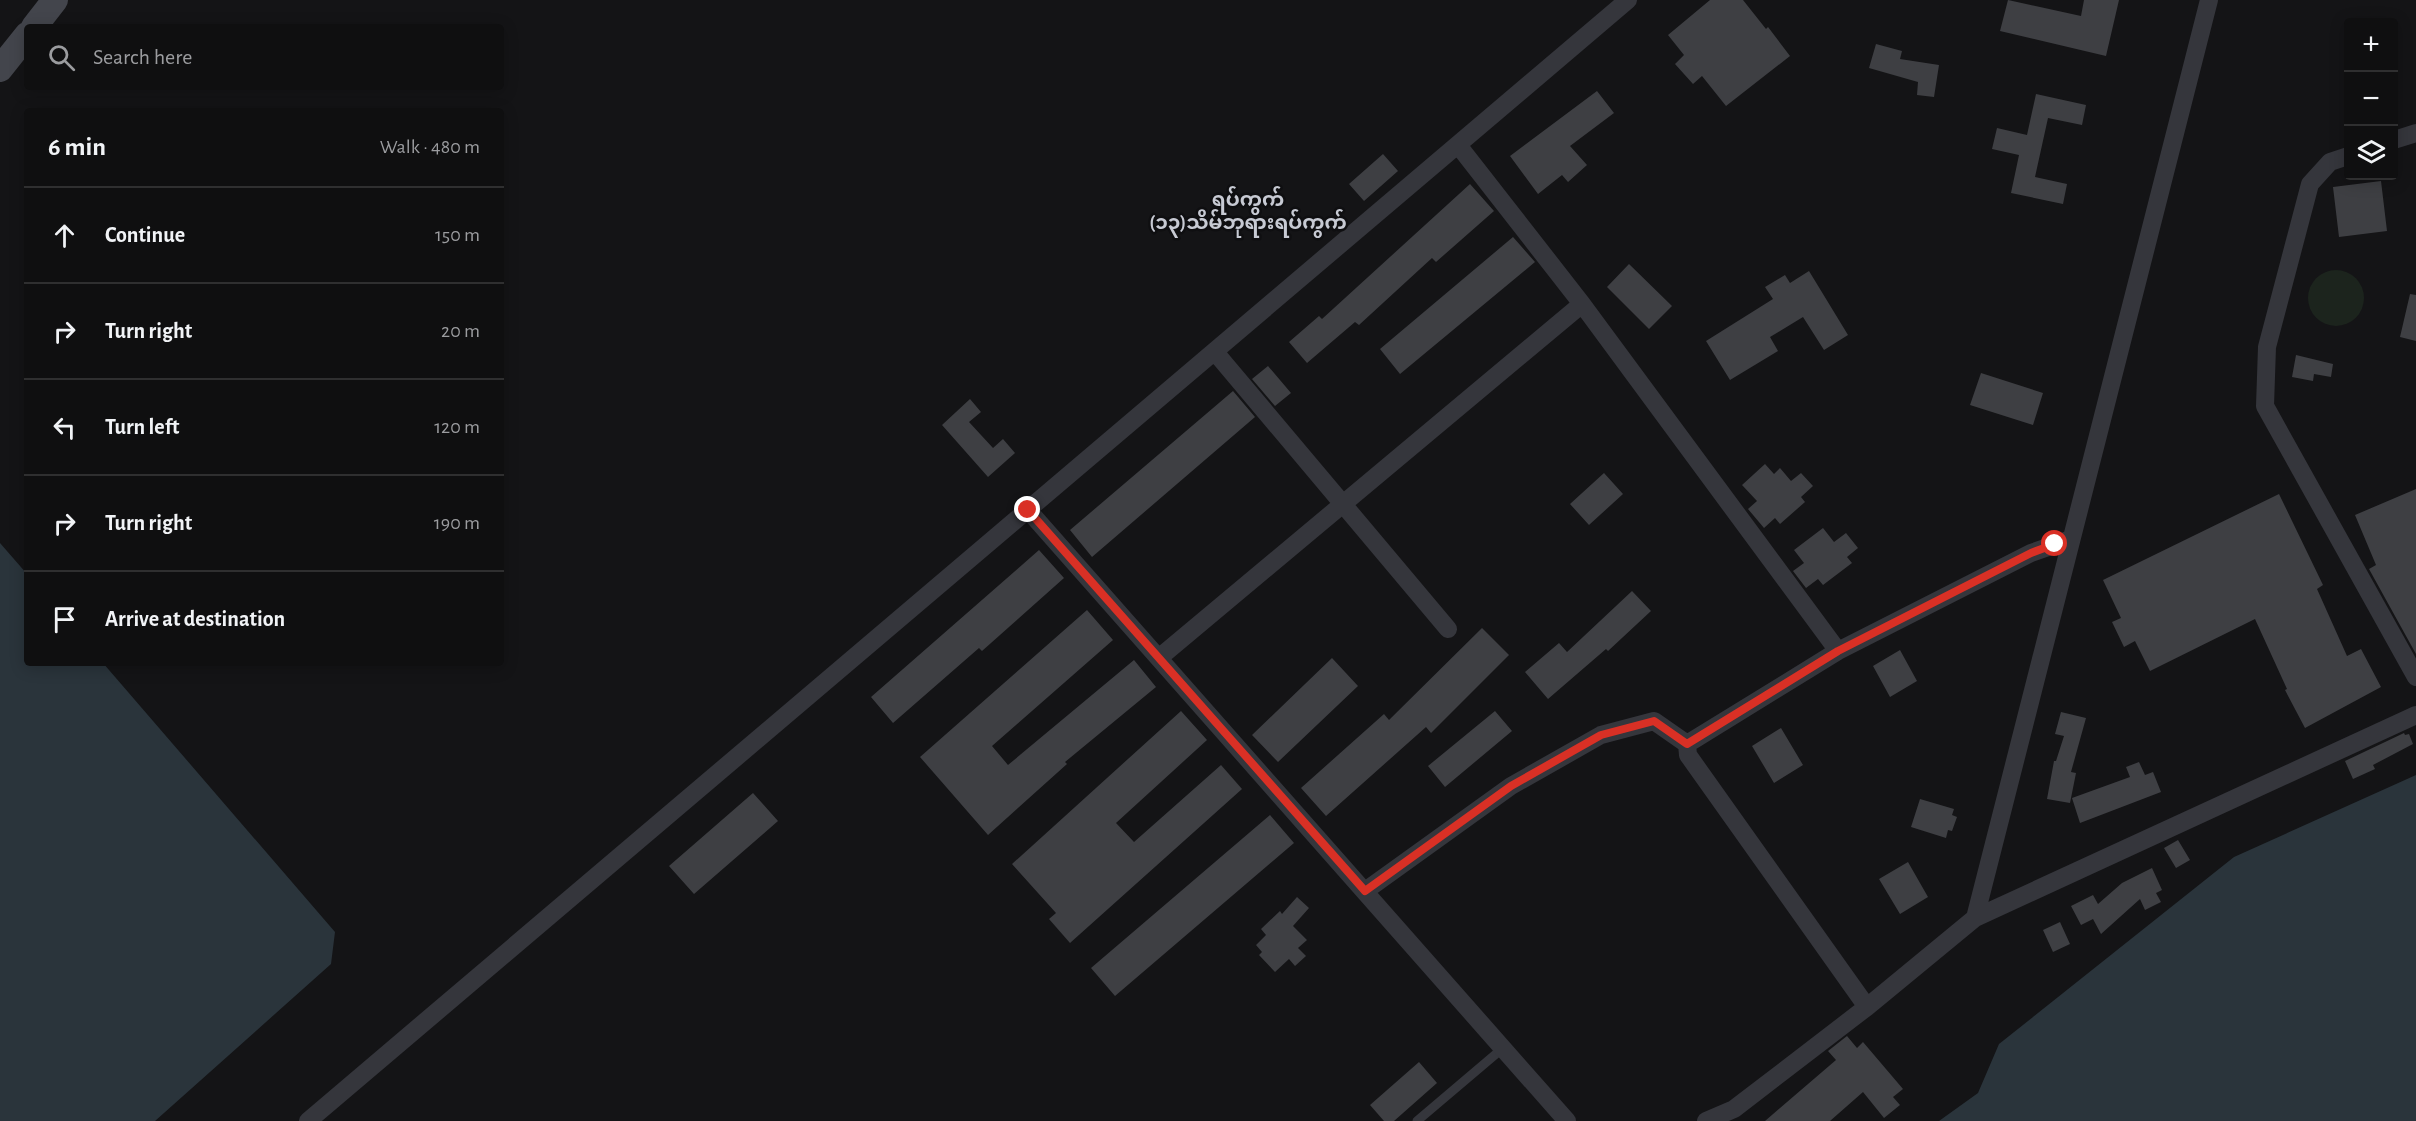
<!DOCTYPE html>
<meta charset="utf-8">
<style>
body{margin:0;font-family:"Alegreya Sans","Noto Sans Myanmar",sans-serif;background:#181819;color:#f1f3f6}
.controls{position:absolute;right:18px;top:18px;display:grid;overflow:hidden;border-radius:6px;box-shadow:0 3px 15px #0003}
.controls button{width:54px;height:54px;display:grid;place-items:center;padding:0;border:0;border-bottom:2px solid #2f2f30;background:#0f0f10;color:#f1f3f6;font:30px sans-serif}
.stop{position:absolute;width:18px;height:18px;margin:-14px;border:4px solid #d93025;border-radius:50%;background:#fff}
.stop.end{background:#d93025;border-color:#fff;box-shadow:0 2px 6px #0008}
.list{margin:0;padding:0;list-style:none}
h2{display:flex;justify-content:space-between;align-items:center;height:78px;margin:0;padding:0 24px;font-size:26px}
h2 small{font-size:20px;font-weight:400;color:#9b9c9f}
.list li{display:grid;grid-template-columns:39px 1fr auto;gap:18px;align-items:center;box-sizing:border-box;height:96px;padding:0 24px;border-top:2px solid #2f2f30}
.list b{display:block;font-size:22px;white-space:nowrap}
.list em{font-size:20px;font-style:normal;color:#9b9c9f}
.icon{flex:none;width:33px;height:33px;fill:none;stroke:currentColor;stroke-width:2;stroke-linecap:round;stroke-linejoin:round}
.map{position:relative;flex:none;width:2416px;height:1121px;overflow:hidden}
.search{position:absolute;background:#0f0f10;box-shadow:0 3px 15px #0003;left:24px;top:24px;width:480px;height:66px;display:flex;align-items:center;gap:15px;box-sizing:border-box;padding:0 21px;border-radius:6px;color:#9b9c9f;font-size:22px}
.panel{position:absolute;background:#0f0f10;box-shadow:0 3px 15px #0003;left:24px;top:108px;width:480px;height:558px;border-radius:6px}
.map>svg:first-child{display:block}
.green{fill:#1c241d}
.water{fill:#2a343b}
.building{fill:#3e3f43}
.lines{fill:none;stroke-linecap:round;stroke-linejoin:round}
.service{stroke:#35363c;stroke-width:9}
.minor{stroke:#35363c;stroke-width:18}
.secondary{stroke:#43454c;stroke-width:26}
.route{stroke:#d93025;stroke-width:8}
.labels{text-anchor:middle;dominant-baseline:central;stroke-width:5;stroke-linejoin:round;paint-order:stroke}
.quarter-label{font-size:20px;font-weight:bold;fill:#c7cad3;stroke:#0f0f11}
</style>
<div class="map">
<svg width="2416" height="1121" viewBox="0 0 2416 1121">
<rect width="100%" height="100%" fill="#141416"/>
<!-- green -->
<path class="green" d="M2308 298a28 28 0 1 1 56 0a28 28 0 1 1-56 0Z"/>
<!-- water -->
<path class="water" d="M0,543L27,574V663H103L335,932L331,964L155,1121H0Z
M2416,775V1121H1939L1978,1093L1999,1044L2234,857Z"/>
<!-- building -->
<path class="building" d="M1710,0H1743L1766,29L1768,27L1790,56L1726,106L1702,76L1693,84L1675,64L1684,55L1668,35Z
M2008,0L2081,16L2084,0H2119L2106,56L2000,31Z
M1876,44L1902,51L1900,59L1939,65L1934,97L1917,95L1918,82L1869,68Z
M1597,91L1614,113L1570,146L1587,165L1568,182L1562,175L1538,194L1510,156Z
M2036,94L2086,105L2082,125L2048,118L2035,177L2067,184L2063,204L2011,193L2019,155L1992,149L1997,128L2027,135Z
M1383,154L1398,171L1364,201L1349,184Z
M2381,181L2387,231L2339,237L2333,187Z
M1470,184L1494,211L1436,262L1432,258L1359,325L1355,322L1307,363L1289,342L1319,316L1322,319Z
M1513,237L1535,262L1400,374L1380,349Z
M1629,264L1672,306L1649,329L1607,287Z
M1809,271L1848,335L1824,350L1803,317L1770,337L1778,351L1730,380L1706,341L1773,299L1765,287L1785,275L1790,283Z
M2410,294L2416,295V341L2400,337Z
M2296,355L2333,364L2331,377L2314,374L2313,381L2292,377Z
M1268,366L1291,393L1275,406L1252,379Z
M1981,373L2043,393L2033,425L1970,405Z
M1233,391L1255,417L1092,557L1070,530Z
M970,399L981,412L969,422L993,448L1003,439L1015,453L988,477L942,425Z
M1765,464L1774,474L1780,468L1791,481L1801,473L1813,486L1801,497L1805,502L1780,524L1775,518L1764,528L1748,509L1757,501L1742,485Z
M1604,473L1623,494L1589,525L1570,504Z
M2416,489V654L2369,569L2376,565L2355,515Z
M2279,494L2323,585L2317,589L2347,656L2361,649L2381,687L2305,728L2285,690L2287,689L2255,619L2150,671L2135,641L2124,647L2112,622L2121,618L2103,580Z
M1823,528L1834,542L1846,533L1858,548L1847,557L1852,563L1823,585L1818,579L1806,588L1793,571L1804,563L1794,550Z
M1039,550L1064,578L982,651L979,648L893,723L871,697Z
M1632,591L1651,611L1608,651L1606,649L1548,699L1525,672L1559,643L1567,652Z
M1087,610L1113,640L992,746L1008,765L1134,660L1156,687L1065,762L1067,764L988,835L920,757Z
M1482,628L1509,655L1431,733L1426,727L1326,816L1301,788L1384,714L1389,720Z
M1900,650L1917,681L1890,697L1873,666Z
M1332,658L1358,686L1278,762L1252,735Z
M1181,711L1207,740L1116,823L1134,842L1221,765L1242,789L1070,943L1049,919L1056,913L1012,864Z
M1495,711L1512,731L1445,787L1428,766Z
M2061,712L2086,718L2071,772L2076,773L2070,803L2047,799L2054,761H2056L2064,736L2055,734Z
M1781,728L1803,765L1774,783L1752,746Z
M2404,733L2405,735L2409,734L2413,744L2373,765L2375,769L2353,779L2345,761Z
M2139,762L2145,775L2153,772L2161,792L2080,823L2072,798L2130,777L2126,767Z
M753,793L778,821L694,894L669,866Z
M1920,799L1954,809L1952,815L1957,817L1952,831L1948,830L1946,838L1911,827Z
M1270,815L1294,843L1115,996L1091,968Z
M2178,840L2190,860L2176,868L2164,848Z
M1908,862L1928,897L1900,914L1879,879Z
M2152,868L2162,890L2156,893L2161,902L2145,910L2140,899L2101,934L2093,919L2081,925L2071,906L2093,895L2098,904L2122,883Z
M1297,897L1309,908L1293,926L1307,940L1298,948L1306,956L1295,966L1289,959L1275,972L1259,955L1262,952L1256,945L1266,935L1261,929L1280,911L1282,914Z
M2060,922L2070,944L2053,952L2043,930Z
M1847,1036L1857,1048L1863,1042L1903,1089L1893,1097L1900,1105L1884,1118L1863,1092L1830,1121H1765L1836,1060L1828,1051Z
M1419,1062L1437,1083L1394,1121H1384L1370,1105Z"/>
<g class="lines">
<!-- service -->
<path class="service" d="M1417,1121L1503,1048"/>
<!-- minor -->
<path class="minor" d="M2394,140L2416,133
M1458,145L1582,304L1838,651
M2348,156L2330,162L2310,184L2267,347L2265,406L2416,677
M1215,352L1448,629
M1028,510L1567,1121
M1160,657L1582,304
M1365,891L1511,786L1601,735L1654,721L1687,744
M1975,918L2209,0
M1867,1007L1688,755L1687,744L1838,651L2031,553L2071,539
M308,1121L1628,0
M1706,1121L1734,1109L1867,1007L1975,918L2416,715"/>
<!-- secondary -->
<path class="secondary" d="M34,27L55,0
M0,69L27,35"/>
</g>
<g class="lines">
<!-- route -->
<path class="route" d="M1028,510L1365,891L1511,786L1601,735L1654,721L1687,744L1838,651L2031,553L2055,544"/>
</g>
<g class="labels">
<!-- quarter labels -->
<g class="quarter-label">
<text x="1248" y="200">ရပ်ကွက်<tspan x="1248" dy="23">(၁၃)သိမ်ဘုရားရပ်ကွက်</tspan></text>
</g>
</g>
</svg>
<div class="controls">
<button>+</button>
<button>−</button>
<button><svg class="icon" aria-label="layers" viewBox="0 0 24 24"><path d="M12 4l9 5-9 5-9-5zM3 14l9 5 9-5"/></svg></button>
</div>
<div class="stop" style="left:2055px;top:544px"></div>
<div class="stop end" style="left:1028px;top:510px"></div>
<div class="search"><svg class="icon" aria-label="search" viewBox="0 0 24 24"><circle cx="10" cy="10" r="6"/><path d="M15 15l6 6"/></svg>Search here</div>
<section class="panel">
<h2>6 min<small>Walk · 480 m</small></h2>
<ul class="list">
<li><svg class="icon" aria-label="ahead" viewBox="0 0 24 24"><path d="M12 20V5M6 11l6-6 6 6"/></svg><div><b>Continue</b></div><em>150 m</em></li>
<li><svg class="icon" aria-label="right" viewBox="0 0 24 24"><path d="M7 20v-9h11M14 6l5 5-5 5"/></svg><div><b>Turn right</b></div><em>20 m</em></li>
<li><svg class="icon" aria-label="left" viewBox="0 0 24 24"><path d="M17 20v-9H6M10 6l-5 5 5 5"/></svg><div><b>Turn left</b></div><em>120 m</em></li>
<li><svg class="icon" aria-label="right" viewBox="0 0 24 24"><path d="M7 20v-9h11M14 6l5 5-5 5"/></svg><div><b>Turn right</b></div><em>190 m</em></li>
<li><svg class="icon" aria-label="arrive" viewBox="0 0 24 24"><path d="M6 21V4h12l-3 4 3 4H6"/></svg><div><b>Arrive at destination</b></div></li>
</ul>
</section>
</div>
